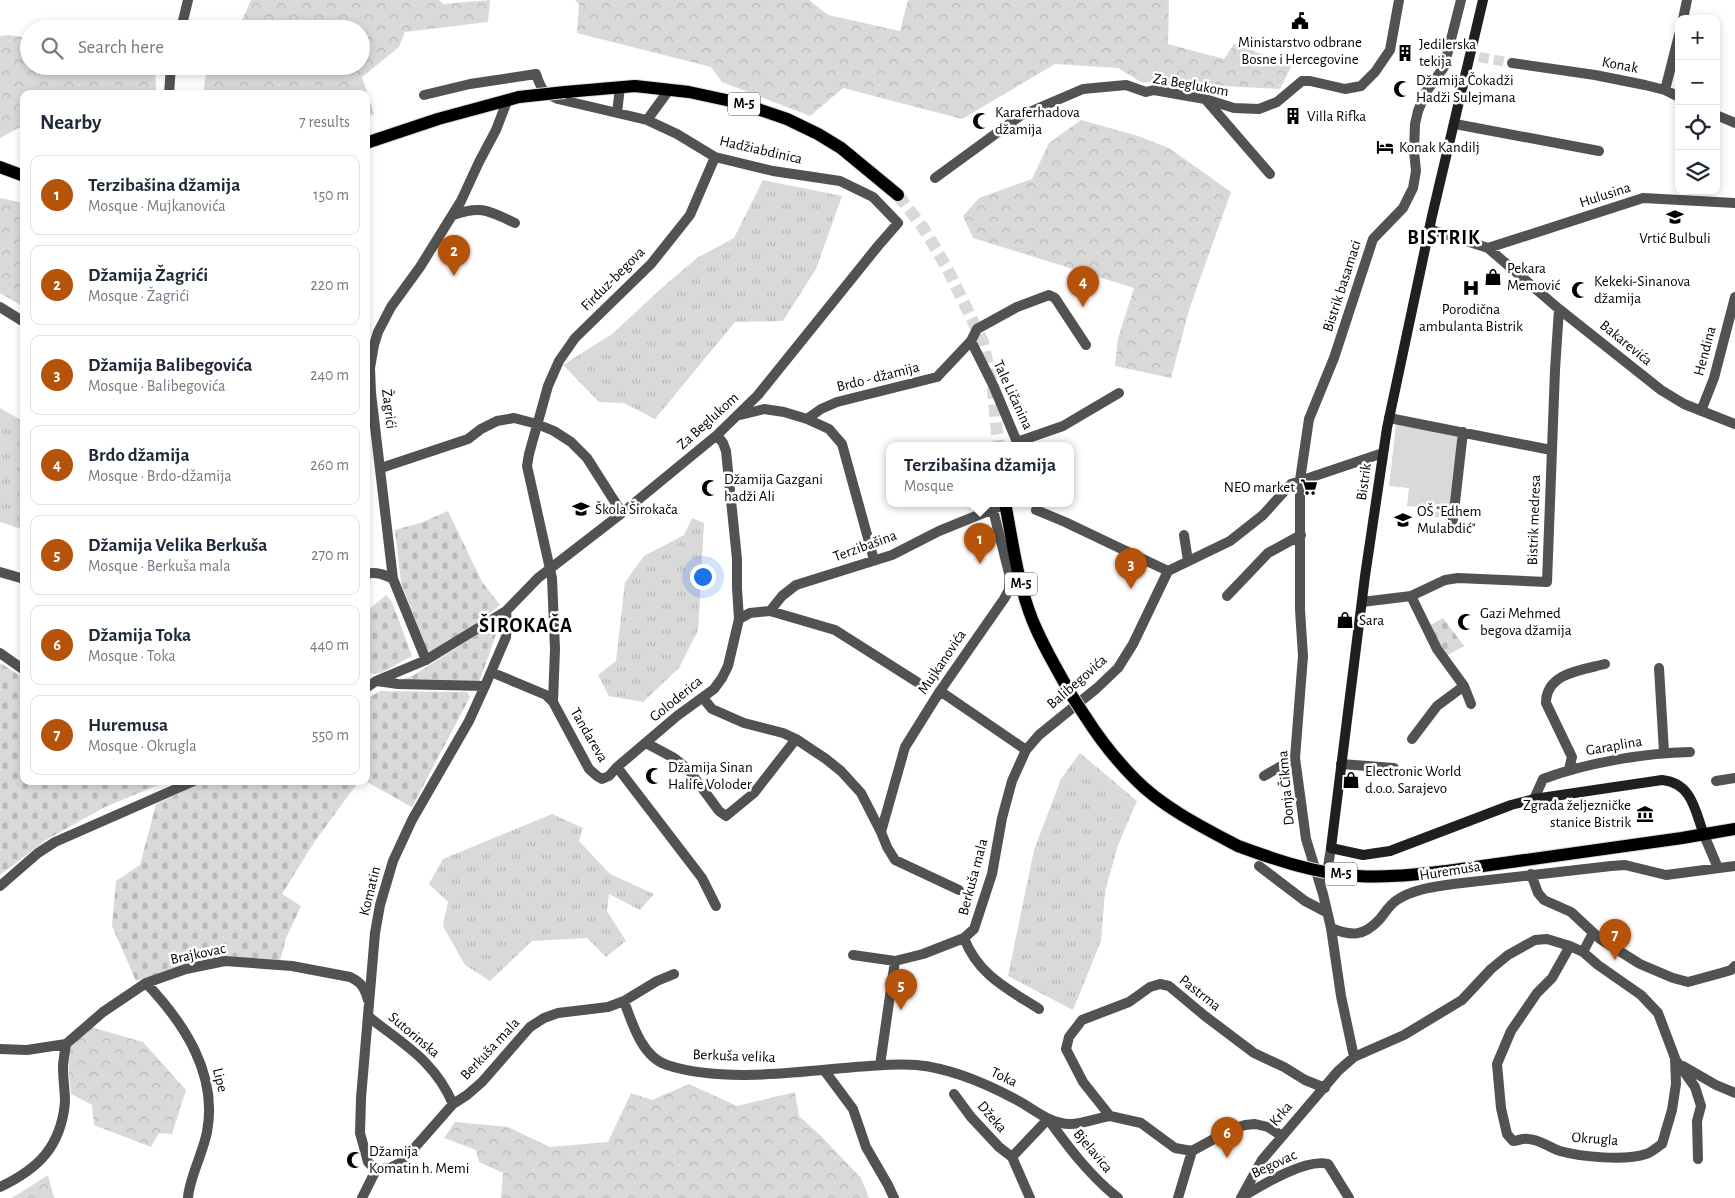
<!DOCTYPE html>
<meta charset="utf-8">
<style>
body{margin:0;font-family:"Alegreya Sans",sans-serif;background:#f2f2f3;color:#1f2937}
.controls{position:absolute;right:15px;top:15px;display:grid;overflow:hidden;border-radius:10px;box-shadow:0 2px 8px #0003}
.controls button{width:45px;height:45px;display:grid;place-items:center;padding:0;border:0;border-bottom:1px solid #e0e1e3;background:#fff;color:#1f2937;font:25px sans-serif}
.you{position:absolute;left:702px;top:576px;width:18px;height:18px;margin:-12px;border:4px solid #fff;border-radius:50%;background:#1a73e8;box-shadow:0 0 0 8px #1a73e833}
.badge{display:grid;place-items:center;width:32px;height:32px;border-radius:50%;background:#b45309;color:#fff;font-size:16px;font-weight:700}
.pin{position:absolute;translate:-50% -41px;filter:drop-shadow(0 1px 2px #0008)}
.pin::after{content:'';position:absolute;top:26px;width:18px;height:15px;background:inherit;clip-path:polygon(0 0,100% 0,50% 100%)}
.popup{position:absolute;left:886px;top:442px;width:188px;height:65px;box-sizing:border-box;display:grid;place-content:center;border-radius:10px;background:#fff;filter:drop-shadow(0 1px 4px #0005);font-size:16px;white-space:nowrap;color:#747a83}
.popup b{font-size:19px;color:#1f2937}
.popup::after{content:'';position:absolute;left:50%;top:100%;margin-left:-10px;border:10px solid transparent;border-top-color:#fff}
.list{margin:0;padding:0;list-style:none}
h2{display:flex;justify-content:space-between;align-items:center;height:65px;margin:0;padding:0 20px;font-size:21px}
h2 small{font-size:16px;font-weight:400;color:#747a83}
.list li{display:grid;grid-template-columns:32px 1fr auto;gap:15px;align-items:center;box-sizing:border-box;height:80px;margin:0 10px 10px;padding:0 10px;border:1px solid #e0e1e3;border-radius:10px}
.list b{display:block;font-size:19px;white-space:nowrap}
.list p{margin:0;font-size:16px;white-space:nowrap;color:#747a83}
.list em{font-size:16px;font-style:normal;color:#747a83}
.icon{flex:none;width:28px;height:28px;fill:none;stroke:currentColor;stroke-width:2;stroke-linecap:round;stroke-linejoin:round}
.map{position:relative;flex:none;width:1735px;height:1198px;overflow:hidden}
.search{position:absolute;background:#fff;box-shadow:0 2px 8px #0003;left:20px;top:20px;width:350px;height:55px;display:flex;align-items:center;gap:12px;box-sizing:border-box;padding:0 18px;border-radius:28px;color:#747a83;font-size:19px}
.panel{position:absolute;background:#fff;box-shadow:0 2px 8px #0003;left:20px;top:90px;width:350px;height:695px;border-radius:10px}
.map>svg:first-child{display:block}
.grass{fill:url(#grass-tufts)}
.forest{fill:url(#forest-crowns)}
.cemetery{fill:url(#cemetery-stones)}
.pitch{fill:#d9d9d9}
.lines{fill:none;stroke-linecap:round;stroke-linejoin:round}
.street-tunnel{stroke:#d9d9d9;stroke-width:10;stroke-dasharray:10 5;stroke-linecap:butt}
.primary-tunnel{stroke:#d9d9d9;stroke-width:12;stroke-dasharray:12 6;stroke-linecap:butt}
.primary-casing{stroke:#dbdbdb;stroke-width:14}
.street{stroke:#525252;stroke-width:10}
.secondary{stroke:#1f1f1f;stroke-width:10}
.primary{stroke:#000;stroke-width:12}
.primary-bridge-casing{stroke:#dbdbdb;stroke-width:14;stroke-linecap:butt}
.primary-bridge{stroke:#000;stroke-width:12}
.labels{text-anchor:middle;dominant-baseline:central;stroke-width:5;stroke-linejoin:round;paint-order:stroke}
.shield{fill:#fff;stroke:#4c4c4c;stroke-width:1}
.shield-label{font-size:14px;font-weight:bold;fill:#000}
.poi-label{font-size:15px;fill:#000;stroke:#fff;text-anchor:start}
.street-label{font-size:15px;fill:#000;stroke:#fff}
.district-label{font-size:20px;font-weight:bold;letter-spacing:1px;fill:#000;stroke:#fff}
</style>
<div class="map">
<svg width="1735" height="1198" viewBox="0 0 1735 1198">
<defs>
<pattern id="grass-tufts" width="24" height="20" patternUnits="userSpaceOnUse" patternTransform="scale(1.25)"><rect width="24" height="20" fill="#d9d9d9"/><path d="M3 7l-1-3M5 7V3M7 7l1-3M15 17l-1-3M17 17v-4M19 17l1-3" fill="none" stroke="#b8b8b8"/></pattern>
<pattern id="forest-crowns" width="20" height="18" patternUnits="userSpaceOnUse" patternTransform="scale(1.25)"><rect width="20" height="18" fill="#d9d9d9"/><path d="M2 6a3 3 0 1 1 6 0M12 15a3 3 0 1 1 6 0" fill="none" stroke="#b8b8b8"/></pattern>
<pattern id="cemetery-stones" width="16" height="16" patternUnits="userSpaceOnUse" patternTransform="scale(1.25)"><rect width="16" height="16" fill="#d9d9d9"/><path d="M2 7V4a2 2 0 0 1 4 0v3zM10 15v-3a2 2 0 0 1 4 0v3z" fill="#b8b8b8"/></pattern>
</defs>
<rect width="100%" height="100%" fill="#fff"/>
<!-- grass -->
<path class="grass" d="M763,180L842,196L816,269L783,321L735,322L655,419L624,403L599,402L563,365L612,334L664,286L697,258L734,238Z
M0,408L24,422V530L0,522Z
M692,518L704,523L698,630L679,668L643,702L609,696L598,675L616,661L625,582L644,556L684,535Z
M1080,753L1137,801L1118,845L1105,892L1101,941L1073,1010L1008,976L1034,850L1061,779Z
M552,814L583,828L579,841L610,874L654,894L640,910L609,894L607,911L626,941L606,957L587,938L532,941L490,981L465,965L443,926L448,902L429,884L443,859Z"/>
<!-- forest -->
<path class="forest" d="M251,0H439L443,4L490,0L488,22L405,32L399,47L362,77L374,114L366,118V94H203L207,66H361V29H235L243,18Z
M575,0H809L828,15L900,31L908,0H1167L1169,1L1168,44L1224,59L1234,44L1292,65L1280,89L1141,82L1118,68L1055,64L962,119L843,88L810,116L722,82L711,67L577,33L579,4Z
M8,35L29,38V66H155L156,94H24V125L0,138V36Z
M1081,120L1138,136L1169,148L1231,192L1189,310L1171,378L1115,366L1118,338L1134,288L973,238L963,216L979,198L1032,179L1049,143Z
M0,198L24,203V307L0,293Z
M84,1025L143,1042L186,1090L172,1134L159,1133L151,1147L94,1125L92,1105L71,1094L67,1049Z
M689,1084L737,1106L795,1092L799,1116L820,1135L861,1178L869,1198H501L503,1173L479,1162L476,1150L444,1138L455,1122L508,1127L550,1147L608,1142L631,1093L652,1100Z
M48,1175L54,1198H12Z"/>
<!-- cemetery -->
<path class="cemetery" d="M448,511L482,582L500,605L479,622L431,652L427,650L401,583L395,530L423,522Z
M386,595L392,602L412,656L381,673L366,674V612Z
M1443,618L1464,646L1446,656L1429,626Z
M495,626L498,629L478,685L398,681L414,675L489,627Z
M0,663L24,678V781H168L105,807L46,840L0,875Z
M380,691L467,692L470,697L412,807L365,781L366,699Z
M206,781H359L315,841L282,894L301,906L286,938L280,961L218,957L136,981L112,926L116,881L140,865L156,804Z"/>
<!-- pitch -->
<path class="pitch" d="M1396,425L1461,436L1452,519L1430,516V508L1407,506L1409,488L1389,486Z"/>
<g class="lines">
<!-- street-tunnel -->
<path class="street-tunnel" d="M1479,57L1512,63"/>
<!-- primary-tunnel -->
<path class="primary-tunnel" d="M898,195L924,229L946,266L983,342L993,388L998,445"/>
<!-- primary casing -->
<g class="primary-casing">
<path id="primary" d="M565,92L635,86L689,92L740,103L787,119L818,134L841,148L898,195
M366,143L438,119L519,97
M0,167L24,176
M1005,503C1012,539 1017,577 1029,611C1039,640 1056,667 1070,693
M1085,716C1099,738 1116,760 1135,779C1162,807 1204,828 1238,846
M1447,871L1682,838L1735,829"/>
</g>
<!-- street -->
<path class="street" d="M1683,19L1687,0
M181,29L188,0
M1512,63L1595,75L1645,85L1665,90L1679,97
M1665,90L1679,35
M169,94L171,66
M1206,100L1270,174
M617,113L620,87
M1716,115L1735,123
M647,120L669,90
M1455,124L1599,151
M935,178L1020,116L1083,89L1126,85L1146,92L1154,90L1205,99L1234,108L1259,109L1277,102L1302,81H1310L1345,89L1361,86L1375,72L1390,50L1399,0
M453,215C482,205 489,211 515,223
M1429,229L1488,248L1559,309L1661,390L1684,404L1735,424
M1488,248L1643,198L1735,203
M0,307L24,322
M971,341L994,387L1017,442L1063,426L1119,393
M1701,411L1714,378L1735,297
M740,415L764,409L784,412L807,419L829,429L842,444L874,560
M1389,418L1551,450
M807,419L821,409L837,402L937,377L971,341L977,329L1017,307L1049,295L1055,298L1086,345
M381,468L468,439L481,429L497,421L514,418L537,424L554,431L571,442L587,458L622,513
M1036,510L1065,522L1168,571
M1453,520L1463,432
M1184,535L1188,561
M0,572L24,579
M366,574C376,571 385,575 393,579
M1227,596L1268,553L1301,535
M1411,596L1437,649L1464,686L1437,706L1412,739
M1362,602L1411,596L1445,580L1458,578L1547,582L1555,370L1559,309
M770,611L835,630L917,682
M739,619L750,613L770,611L782,596L796,585L892,555L939,531L998,507
M0,653L24,670
M426,660L393,579L371,393L370,368L374,345L378,332L391,307L420,267L461,201L479,162L496,130L506,104L505,100
M1659,668L1664,752
M491,672L546,695L553,702L589,769L597,776L602,779L609,776L617,767L702,878L716,906
M377,681L398,684L485,686
M1464,686L1471,704
M366,688L376,681L426,660L506,611L538,578L622,513L717,435L758,395L878,246L898,223L873,197L840,181L773,171L715,157L677,134L647,120L558,99C543,93 541,89 536,74L470,84L424,95
M940,691L1026,750
M703,698L712,709L744,723L783,733L796,739L826,759L841,771L861,793L881,832L887,847L895,860L959,890
M553,702L555,649L552,578L527,466L529,454L548,386L559,361L575,338L651,264L690,215L715,157
M646,743L674,758L688,769L719,811L726,816L754,793L796,739
M1341,764L1394,768
M617,767L677,716L714,689L722,678L728,666L739,619L737,588V559L726,451L723,443L717,435
M1569,769L1572,757L1546,703C1546,673 1582,670 1605,664
M1264,776L1295,758
M1716,781L1735,778
M1534,799L1543,779C1586,763 1644,753 1690,752
M881,832L905,747L940,691L1004,599L1009,590L1010,577L993,510
M1704,835L1718,868
M1259,866L1305,901L1326,912
M1531,874L1538,893L1544,900L1571,912L1600,939L1640,964L1673,978L1688,982L1721,973L1731,970L1735,966
M1326,879L1331,848
M0,886L38,853L55,842L194,781
M1331,928C1351,936 1363,937 1379,920C1385,913 1389,905 1397,900C1413,889 1434,887 1453,884L1611,866L1625,865L1666,875L1735,866
M964,938C978,975 1008,989 1039,1009
M1583,952L1593,933
M853,955L895,961L923,954L964,938L974,929L992,874L1002,818L1012,781L1026,750L1039,735L1097,688L1118,668L1133,644L1168,571L1230,541L1263,515L1291,484L1383,453
M146,983C184,1023 218,1074 207,1132C203,1153 189,1179 188,1198
M624,1001C632,1023 642,1057 667,1065C722,1083 797,1072 855,1067C875,1066 896,1063 916,1065C950,1068 985,1083 1015,1099C1033,1108 1049,1124 1070,1124C1083,1124 1097,1118 1110,1116
M369,1017C404,1045 434,1060 453,1104
M0,1049L27,1050L66,1044L103,1012L146,983L186,969L225,961L292,966L350,977C361,982 365,988 368,1000
M1354,1057L1341,996L1331,928L1323,894L1306,839L1295,758L1303,656L1300,610V480L1309,419L1334,358L1373,239L1403,208L1413,188L1416,171L1414,151L1415,124L1418,111L1426,92L1444,67L1461,0
M1675,1059L1695,1087L1701,1106L1697,1121L1698,1159
M880,1065L895,961
M1683,1066L1716,1085L1735,1093
M824,1070L853,1109L866,1147L888,1185L894,1198
M954,1094L971,1117L999,1147L1012,1157L1030,1198
M1282,1136L1268,1127L1255,1124L1245,1125L1232,1129L1192,1151L1175,1148L1141,1123L1110,1116L1083,1082L1066,1049L1069,1037L1082,1020L1129,1002L1150,987L1160,984L1169,986L1205,1016L1254,1053L1284,1067L1305,1080L1325,1088
M1012,1157L1048,1119C1069,1148 1090,1176 1118,1198
M376,1170L368,1162L360,1133L361,1098L375,933L380,905L393,861L412,820L469,721L485,686L506,637L507,623L506,611
M376,1170L390,1168L402,1162L453,1104L467,1095L482,1082L530,1027L544,1018L558,1013L608,1007L624,1001L657,981L674,974
M0,1187C38,1169 61,1147 65,1102C65,1091 63,1079 63,1067C63,1060 65,1052 66,1044
M1242,1197C1262,1185 1306,1158 1328,1164L1349,1198
M362,1198L376,1170
M1178,1198L1192,1151
M1241,1198L1262,1160L1338,1071L1354,1057L1404,1035L1462,1000L1491,969L1508,955L1535,940L1547,939L1570,946L1583,952L1598,965L1641,995L1658,1013L1675,1058L1676,1084L1672,1110L1662,1144C1657,1147 1652,1152 1646,1154C1626,1161 1581,1157 1560,1151C1550,1148 1539,1139 1528,1139C1522,1138 1518,1141 1513,1141L1507,1134L1501,1108L1497,1064L1511,1031L1537,993L1552,978L1570,946"/>
<!-- secondary -->
<path class="secondary" d="M1483,0L1432,216L1387,428L1365,576L1331,848L1363,855L1390,851L1511,805L1534,799L1662,780C1692,783 1695,810 1704,835"/>
<!-- primary -->
<use href="#primary" class="primary"/>
<!-- primary-bridge casing -->
<g class="primary-bridge-casing">
<path id="primary-bridge" d="M519,97L565,92
M1070,693L1085,716
M1238,846C1276,860 1317,874 1358,876C1388,878 1417,874 1447,871"/>
</g>
<!-- primary-bridge -->
<use href="#primary-bridge" class="primary-bridge"/>
</g>
<!-- icons -->
<defs>
<g id="civic-bare" transform="scale(1.35)"><path d="M-.6-6.5H3V-4.5H.6V-3L4-1V1h2V6H-6V1h2V-1L-.6-3ZM-1.2 2.5V6h2.4V2.5Z" fill="#000" stroke="#fff" stroke-width="2.5" paint-order="stroke"/></g>
<g id="building-bare" transform="scale(1.35)"><path d="M-4-6H4V6H1V3H-1V6H-4ZM-2.5-4.3h1.7v1.8h-1.7ZM.8-4.3h1.7v1.8H.8ZM-2.5-1h1.7V.8h-1.7ZM.8-1h1.7V.8H.8Z" fill="#000" stroke="#fff" stroke-width="2.5" paint-order="stroke"/></g>
<g id="mosque-bare" transform="scale(1.35)"><path d="M3.5-4.9A6 6 0 1 0 3.5 4.9A5 5 0 1 1 3.5-4.9Z" fill="#000" stroke="#fff" stroke-width="2.5" paint-order="stroke"/></g>
<g id="hotel-bare" transform="scale(1.35)"><path d="M-6-4.5h1.5V1H6V5H4.5V3h-9V5H-6ZM-4 0a1.8 1.8 0 1 1 3.6 0ZM.5 0V-2.5h3Q6-2.5 6 0Z" fill="#000" stroke="#fff" stroke-width="2.5" paint-order="stroke"/></g>
<g id="school-bare" transform="scale(1.35)"><path d="M0-5L7-2L0 1L-7-2ZM-4 1L0 2.5L4 1V4Q0 6-4 4Z" fill="#000" stroke="#fff" stroke-width="2.5" paint-order="stroke"/></g>
<g id="shop-bare" transform="scale(1.35)"><path d="M-5-2.5h2.3a2.7 3.5 0 0 1 5.4 0H5L5.5 6h-11ZM-1.5-2.5h3a1.5 2.3 0 0 0-3 0Z" fill="#000" stroke="#fff" stroke-width="2.5" paint-order="stroke"/></g>
<g id="hospital-bare" transform="scale(1.35)"><path d="M-5-5h3v3.5h4V-5h3V5h-3V1.5h-4V5h-3Z" fill="#000" stroke="#fff" stroke-width="2.5" paint-order="stroke"/></g>
<g id="supermarket-bare" transform="scale(1.35)"><path d="M-6-5.5h2.5l.6 2H6L4.5 2H-2.5L-4.4-4H-6ZM-1.5 3.2a1.3 1.3 0 1 0 .1 0ZM3 3.2a1.3 1.3 0 1 0 .1 0Z" fill="#000" stroke="#fff" stroke-width="2.5" paint-order="stroke"/></g>
<g id="museum-bare" transform="scale(1.35)"><path d="M0-6L6-3V-2H-6V-3ZM-5-1h2V3h-2ZM-1-1h2V3h-2ZM3-1h2V3H3ZM-6 4H6V6H-6Z" fill="#000" stroke="#fff" stroke-width="2.5" paint-order="stroke"/></g>
</defs>
<g fill-rule="evenodd">
<use href="#civic-bare" x="1300" y="21"/>
<use href="#building-bare" x="1405" y="53"/>
<use href="#mosque-bare" x="1402" y="89"/>
<use href="#building-bare" x="1293" y="116"/>
<use href="#mosque-bare" x="981" y="121"/>
<use href="#hotel-bare" x="1385" y="147"/>
<use href="#school-bare" x="1675" y="217"/>
<use href="#shop-bare" x="1493" y="277"/>
<use href="#hospital-bare" x="1471" y="288"/>
<use href="#mosque-bare" x="1580" y="290"/>
<use href="#supermarket-bare" x="1309" y="487"/>
<use href="#mosque-bare" x="710" y="488"/>
<use href="#school-bare" x="581" y="509"/>
<use href="#school-bare" x="1403" y="520"/>
<use href="#shop-bare" x="1345" y="620"/>
<use href="#mosque-bare" x="1466" y="622"/>
<use href="#mosque-bare" x="654" y="776"/>
<use href="#shop-bare" x="1351" y="780"/>
<use href="#museum-bare" x="1645" y="814"/>
<use href="#mosque-bare" x="355" y="1160"/>
</g>
<g class="labels">
<!-- shield labels -->
<g class="shield">
<rect x="728" y="92.5" width="32" height="23" rx="4"/>
<rect x="1005" y="572.5" width="32" height="23" rx="4"/>
<rect x="1325" y="862.5" width="32" height="23" rx="4"/>
</g>
<g class="shield-label">
<text x="744" y="104">M-5</text>
<text x="1021" y="584">M-5</text>
<text x="1341" y="874">M-5</text>
</g>
<!-- poi labels -->
<g class="poi-label">
<text x="1300" y="42" text-anchor="middle">Ministarstvo odbrane<tspan x="1300" dy="17">Bosne i Hercegovine</tspan></text>
<text x="1419" y="44">Jedilerska<tspan x="1419" dy="17">tekija</tspan></text>
<text x="1416" y="80">Džamija Čokadži<tspan x="1416" dy="17">Hadži Sulejmana</tspan></text>
<text x="995" y="112">Karaferhadova<tspan x="995" dy="17">džamija</tspan></text>
<text x="1307" y="116">Villa Rifka</text>
<text x="1399" y="147">Konak Kandilj</text>
<text x="1675" y="238" text-anchor="middle">Vrtić Bulbuli</text>
<text x="1507" y="268">Pekara<tspan x="1507" dy="17">Memović</tspan></text>
<text x="1594" y="281">Kekeki-Sinanova<tspan x="1594" dy="17">džamija</tspan></text>
<text x="1471" y="309" text-anchor="middle">Porodična<tspan x="1471" dy="17">ambulanta Bistrik</tspan></text>
<text x="724" y="479">Džamija Gazgani<tspan x="724" dy="17">hadži Ali</tspan></text>
<text x="1295" y="487" text-anchor="end">NEO market</text>
<text x="595" y="509">Škola Širokača</text>
<text x="1417" y="511">OŠ "Edhem<tspan x="1417" dy="17">Mulabdić"</tspan></text>
<text x="1480" y="613">Gazi Mehmed<tspan x="1480" dy="17">begova džamija</tspan></text>
<text x="1359" y="620">Sara</text>
<text x="668" y="767">Džamija Sinan<tspan x="668" dy="17">Halife Voloder</tspan></text>
<text x="1365" y="771">Electronic World<tspan x="1365" dy="17">d.o.o. Sarajevo</tspan></text>
<text x="1631" y="805" text-anchor="end">Zgrada željezničke<tspan x="1631" dy="17">stanice Bistrik</tspan></text>
<text x="369" y="1151">Džamija<tspan x="369" dy="17">Komatin h. Memi</tspan></text>
</g>
<!-- street labels -->
<g class="street-label">
<text transform="translate(1620 65) rotate(11)">Konak</text>
<text transform="translate(1191 85) rotate(10)">Za Beglukom</text>
<text transform="translate(761 150) rotate(13)">Hadžiabdinica</text>
<text transform="translate(1605 195) rotate(-18)">Hulusina</text>
<text transform="translate(613 279) rotate(-45)">Firduz-begova</text>
<text transform="translate(1342 286) rotate(-72)">Bistrik basamaci</text>
<text transform="translate(1626 343) rotate(39)">Bakarevića</text>
<text transform="translate(1705 351) rotate(-75)">Hendina</text>
<text transform="translate(878 377) rotate(-14)">Brdo - džamija</text>
<text transform="translate(1013 395) rotate(65)">Tale Ličanina</text>
<text transform="translate(389 409) rotate(83)">Žagrići</text>
<text transform="translate(708 421) rotate(-42)">Za Beglukom</text>
<text transform="translate(1364 482) rotate(-82)">Bistrik</text>
<text transform="translate(1534 520) rotate(-88)">Bistrik medresa</text>
<text transform="translate(865 546) rotate(-20)">Terzibašina</text>
<text transform="translate(942 662) rotate(-56)">Mujkanovića</text>
<text transform="translate(1077 682) rotate(-41)">Balibegovića</text>
<text transform="translate(676 699) rotate(-39)">Goloderica</text>
<text transform="translate(589 735) rotate(60)">Tandareva</text>
<text transform="translate(1614 746) rotate(-10)">Garaplina</text>
<text transform="translate(1286 788) rotate(-95)">Donja Čikma</text>
<text transform="translate(1450 871) rotate(-9)">Huremuša</text>
<text transform="translate(973 877) rotate(-75)">Berkuša mala</text>
<text transform="translate(370 891) rotate(-76)">Komatin</text>
<text transform="translate(198 954) rotate(-12)">Brajkovac</text>
<text transform="translate(1200 993) rotate(38)">Pastrma</text>
<text transform="translate(414 1035) rotate(40)">Sutorinska</text>
<text transform="translate(490 1049) rotate(-47)">Berkuša mala</text>
<text transform="translate(734 1056) rotate(2)">Berkuša velika</text>
<text transform="translate(1004 1077) rotate(25)">Toka</text>
<text transform="translate(220 1080) rotate(76)">Lipe</text>
<text transform="translate(1281 1114) rotate(-50)">Krka</text>
<text transform="translate(992 1117) rotate(49)">Džeka</text>
<text transform="translate(1595 1139) rotate(4)">Okrugla</text>
<text transform="translate(1093 1151) rotate(50)">Bjelavica</text>
<text transform="translate(1274 1164) rotate(-25)">Begovac</text>
</g>
<!-- district labels -->
<g class="district-label">
<text x="1444" y="238">BISTRIK</text>
<text x="526" y="626">ŠIROKAČA</text>
</g>
</g>
</svg>
<div class="controls">
<button>+</button>
<button>−</button>
<button><svg class="icon" aria-label="locate" viewBox="0 0 24 24"><circle cx="12" cy="12" r="6"/><path d="M12 2v4M12 18v4M2 12h4M18 12h4"/></svg></button>
<button><svg class="icon" aria-label="layers" viewBox="0 0 24 24"><path d="M12 4l9 5-9 5-9-5zM3 14l9 5 9-5"/></svg></button>
</div>
<div class="you"></div>
<div class="pin badge" style="left:980px;top:564px">1</div>
<div class="popup"><b>Terzibašina džamija</b>Mosque</div>
<div class="pin badge" style="left:454px;top:276px">2</div>
<div class="pin badge" style="left:1131px;top:589px">3</div>
<div class="pin badge" style="left:1083px;top:307px">4</div>
<div class="pin badge" style="left:901px;top:1010px">5</div>
<div class="pin badge" style="left:1227px;top:1158px">6</div>
<div class="pin badge" style="left:1615px;top:960px">7</div>
<div class="search"><svg class="icon" aria-label="search" viewBox="0 0 24 24"><circle cx="10" cy="10" r="6"/><path d="M15 15l6 6"/></svg>Search here</div>
<section class="panel">
<h2>Nearby<small>7 results</small></h2>
<ul class="list">
<li><span class="badge">1</span><div><b>Terzibašina džamija</b><p>Mosque · Mujkanovića</p></div><em>150 m</em></li>
<li><span class="badge">2</span><div><b>Džamija Žagrići</b><p>Mosque · Žagrići</p></div><em>220 m</em></li>
<li><span class="badge">3</span><div><b>Džamija Balibegovića</b><p>Mosque · Balibegovića</p></div><em>240 m</em></li>
<li><span class="badge">4</span><div><b>Brdo džamija</b><p>Mosque · Brdo-džamija</p></div><em>260 m</em></li>
<li><span class="badge">5</span><div><b>Džamija Velika Berkuša</b><p>Mosque · Berkuša mala</p></div><em>270 m</em></li>
<li><span class="badge">6</span><div><b>Džamija Toka</b><p>Mosque · Toka</p></div><em>440 m</em></li>
<li><span class="badge">7</span><div><b>Huremusa</b><p>Mosque · Okrugla</p></div><em>550 m</em></li>
</ul>
</section>
</div>
